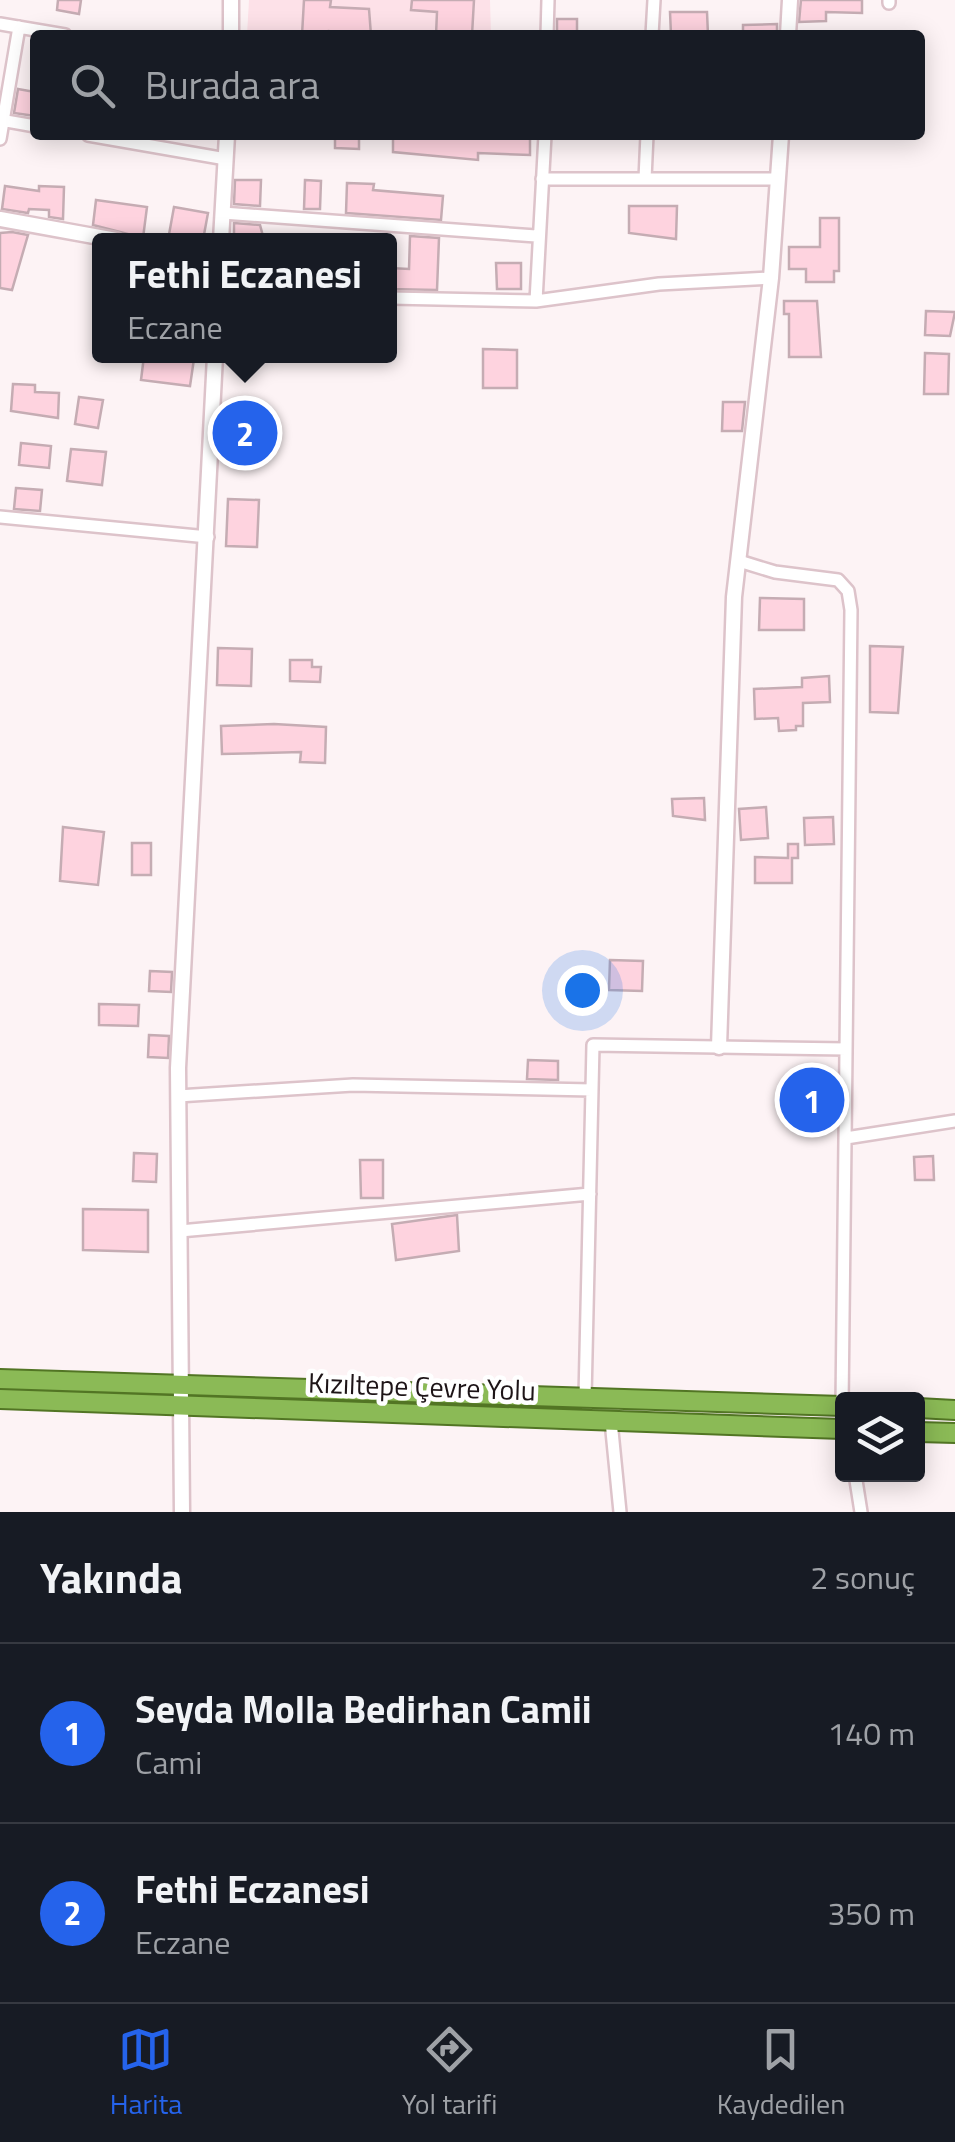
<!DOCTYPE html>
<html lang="tr">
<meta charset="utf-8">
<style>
body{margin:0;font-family:"Titillium Web",sans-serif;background:#20242c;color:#f1f3f6}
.controls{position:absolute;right:30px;bottom:30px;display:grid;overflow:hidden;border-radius:10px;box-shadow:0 5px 25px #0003}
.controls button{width:90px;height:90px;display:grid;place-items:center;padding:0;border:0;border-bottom:2px solid #363941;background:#171b24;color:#f1f3f6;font:50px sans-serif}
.you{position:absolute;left:582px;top:990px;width:35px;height:35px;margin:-25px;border:8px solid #fff;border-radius:50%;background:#1a73e8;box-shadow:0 0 0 15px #1a73e833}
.badge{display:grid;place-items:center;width:65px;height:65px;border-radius:50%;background:#2563eb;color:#fff;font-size:32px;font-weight:700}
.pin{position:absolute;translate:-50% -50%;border:5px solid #fff;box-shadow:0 2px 10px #0006}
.popup{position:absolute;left:92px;top:233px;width:305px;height:130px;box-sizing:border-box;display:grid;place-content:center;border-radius:10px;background:#171b24;filter:drop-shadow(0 2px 8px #0005);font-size:32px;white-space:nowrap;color:#9ea1a6}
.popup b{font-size:38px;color:#f1f3f6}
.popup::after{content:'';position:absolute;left:50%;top:100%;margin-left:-20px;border:20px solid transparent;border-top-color:#171b24}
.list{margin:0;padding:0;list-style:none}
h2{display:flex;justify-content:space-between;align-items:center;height:130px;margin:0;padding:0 40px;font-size:42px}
h2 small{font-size:32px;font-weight:400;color:#9ea1a6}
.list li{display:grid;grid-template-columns:65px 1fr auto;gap:30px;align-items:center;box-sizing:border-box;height:180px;padding:0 40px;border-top:2px solid #363941}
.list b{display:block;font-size:38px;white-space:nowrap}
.list p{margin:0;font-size:32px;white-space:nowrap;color:#9ea1a6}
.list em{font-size:32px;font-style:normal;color:#9ea1a6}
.icon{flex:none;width:55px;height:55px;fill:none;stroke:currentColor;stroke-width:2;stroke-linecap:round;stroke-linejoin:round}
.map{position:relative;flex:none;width:955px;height:1512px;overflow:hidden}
.search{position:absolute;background:#171b24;box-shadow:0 5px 25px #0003;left:30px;right:30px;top:30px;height:110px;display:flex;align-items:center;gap:25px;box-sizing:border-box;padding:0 35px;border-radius:10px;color:#9ea1a6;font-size:38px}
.sheet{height:490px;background:#171b24}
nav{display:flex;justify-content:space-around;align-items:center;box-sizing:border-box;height:140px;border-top:2px solid #363941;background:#171b24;font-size:28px;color:#9ea1a6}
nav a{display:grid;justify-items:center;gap:5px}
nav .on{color:#2563eb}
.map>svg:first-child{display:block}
.built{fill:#fde1e8}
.building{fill:#fed3df;stroke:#c5acb3;stroke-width:2.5}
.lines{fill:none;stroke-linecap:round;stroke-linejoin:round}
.minor-casing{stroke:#ddc3ca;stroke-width:16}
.tertiary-casing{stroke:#ddc3ca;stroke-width:19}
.trunk-casing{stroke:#527524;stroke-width:22}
.minor{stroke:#fff;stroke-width:11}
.tertiary{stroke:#fff;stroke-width:14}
.trunk{stroke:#8bba56;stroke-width:18}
.labels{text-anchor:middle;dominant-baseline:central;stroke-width:9;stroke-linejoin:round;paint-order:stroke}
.street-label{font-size:28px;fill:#1d1417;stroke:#fff}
</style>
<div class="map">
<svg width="955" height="1512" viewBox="0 0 955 1512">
<rect width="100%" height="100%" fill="#fdf3f5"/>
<!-- built -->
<path class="built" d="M249,0H490L491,35H247Z"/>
<!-- building -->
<path class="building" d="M58,0H81L79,14L57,10Z
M304,0H331L330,7L369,9L371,35L329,31V35H302Z
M412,0H474L472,35H436L437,12L411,10Z
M801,0H862V13L826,12V21L799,22Z
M670,12H707L708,35H671Z
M557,19H577V35H557Z
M777,24V35H743V25Z
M18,89L35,92V116L14,113Z
M335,135H359V149L335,148Z
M393,135H530V155L478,153V160L393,152Z
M235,180H261L260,206L234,204Z
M305,180L321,181L320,209H304Z
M347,183L374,184L373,190L443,196L441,220L346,213Z
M5,186L39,191V186L64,187L63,219L49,217V210L29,209L28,213L2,209Z
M96,200L147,207L143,238L93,225Z
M629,206H677L676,239L629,233Z
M174,207L208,213L203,240H168Z
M820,218H839V271H834V282H806V269H789V247H820Z
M234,223L260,225L264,240H234Z
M12,232L28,235L12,290L0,288V233Z
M410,236L439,238L437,290L390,289V268L409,269Z
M496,263H521V289H497Z
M784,301H817L821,357H789V314H784Z
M926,311L955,312L950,336L925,335Z
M483,349L517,350V388H483Z
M925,353L949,354L948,394H924Z
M144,356L194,359L190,386L141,380Z
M13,384L35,385V392L59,393L58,418L11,411Z
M79,397L103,400L98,428L75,424Z
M723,402H745L742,431H722Z
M21,443L51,446L49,468L19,465Z
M71,449L106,452L102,485L67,481Z
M16,488L42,490L40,511L14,509Z
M228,499L259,500L257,547L226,546Z
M760,598L804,599V630H759Z
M870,646L903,647L898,713L870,712Z
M218,648L252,649L251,686L217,685Z
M290,660H312V667H321L320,682L290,681Z
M829,676L830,702L803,703V726H796V730L779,731L778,718L755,719L754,689L802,687V678Z
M274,724L326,727L325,763L300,762L301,752L222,754L221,726Z
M704,798L705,820L673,816L672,799Z
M766,807L768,838L741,840L739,809Z
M833,817L834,844L805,845L804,818Z
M63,827L104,832L98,885L60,881Z
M132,843H151V875H132Z
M788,844H798V858H792V883H755V857L788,858Z
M610,960L643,961L642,991L609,990Z
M150,971L172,972L171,992L149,991Z
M99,1004L139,1005L138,1026L99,1025Z
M149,1035L169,1036L168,1058L148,1057Z
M528,1060L558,1061V1080L527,1079Z
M790,1083L833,1086L834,1114H790Z
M134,1153L157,1154L156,1182L133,1181Z
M933,1156L934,1180H915L914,1157Z
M360,1160H383V1198H361Z
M83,1209L148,1210V1252L83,1250Z
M457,1215L459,1251L396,1260L392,1224Z"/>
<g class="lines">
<!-- minor casing -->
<g class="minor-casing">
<path id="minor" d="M889,0V3
M0,24L65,35
M547,35L548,0
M652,35L654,0
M0,120L35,126
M88,135L226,159
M0,139L19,27
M542,179H777
M645,179L647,135
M223,213L536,236
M390,298L536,301L659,284L771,278
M536,301L545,135
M0,517L208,537
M739,561L775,572L838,580L848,591L851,610L842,1406
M178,1096L353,1085L592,1090
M846,1138L955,1121
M180,1231L590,1194
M585,1398L593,1045L846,1049
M611,1421L620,1512
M855,1474L861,1512"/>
</g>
<!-- tertiary casing -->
<g class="tertiary-casing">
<path id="tertiary" d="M231,35V0
M788,35L790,0
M0,219L116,240
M221,240L227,135
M719,1047L734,597L771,278L781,135
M182,1512L178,1068L215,356"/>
</g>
<!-- trunk casing -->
<g class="trunk-casing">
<path id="trunk" d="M0,1379L842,1406
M0,1399L842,1429
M918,1408L955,1410
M918,1432L955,1433"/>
</g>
<!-- minor -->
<use href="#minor" class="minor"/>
<!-- tertiary -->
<use href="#tertiary" class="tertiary"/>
<!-- trunk -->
<use href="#trunk" class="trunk"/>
</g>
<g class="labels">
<!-- street labels -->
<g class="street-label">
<text transform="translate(422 1386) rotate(2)">Kızıltepe Çevre Yolu</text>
</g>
</g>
</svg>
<div class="controls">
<button><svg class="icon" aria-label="layers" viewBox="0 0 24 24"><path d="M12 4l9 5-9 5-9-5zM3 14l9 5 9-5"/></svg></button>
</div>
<div class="you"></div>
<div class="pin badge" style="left:812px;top:1100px">1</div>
<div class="pin badge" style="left:245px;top:433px">2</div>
<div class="popup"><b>Fethi Eczanesi</b>Eczane</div>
<div class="search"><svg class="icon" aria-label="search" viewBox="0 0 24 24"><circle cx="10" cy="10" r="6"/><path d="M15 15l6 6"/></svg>Burada ara</div>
</div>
<section class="sheet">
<h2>Yakında<small>2 sonuç</small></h2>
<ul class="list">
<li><span class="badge">1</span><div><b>Seyda Molla Bedirhan Camii</b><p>Cami</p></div><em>140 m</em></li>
<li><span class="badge">2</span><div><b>Fethi Eczanesi</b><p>Eczane</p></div><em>350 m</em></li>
</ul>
</section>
<nav>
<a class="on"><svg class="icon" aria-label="map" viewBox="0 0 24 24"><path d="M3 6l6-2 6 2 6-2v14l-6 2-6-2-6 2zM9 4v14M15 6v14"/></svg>Harita</a>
<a><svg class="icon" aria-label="directions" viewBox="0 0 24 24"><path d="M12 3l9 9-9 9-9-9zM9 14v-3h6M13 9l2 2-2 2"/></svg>Yol tarifi</a>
<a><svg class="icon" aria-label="saved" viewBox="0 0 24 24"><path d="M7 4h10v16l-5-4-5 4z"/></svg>Kaydedilen</a>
</nav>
